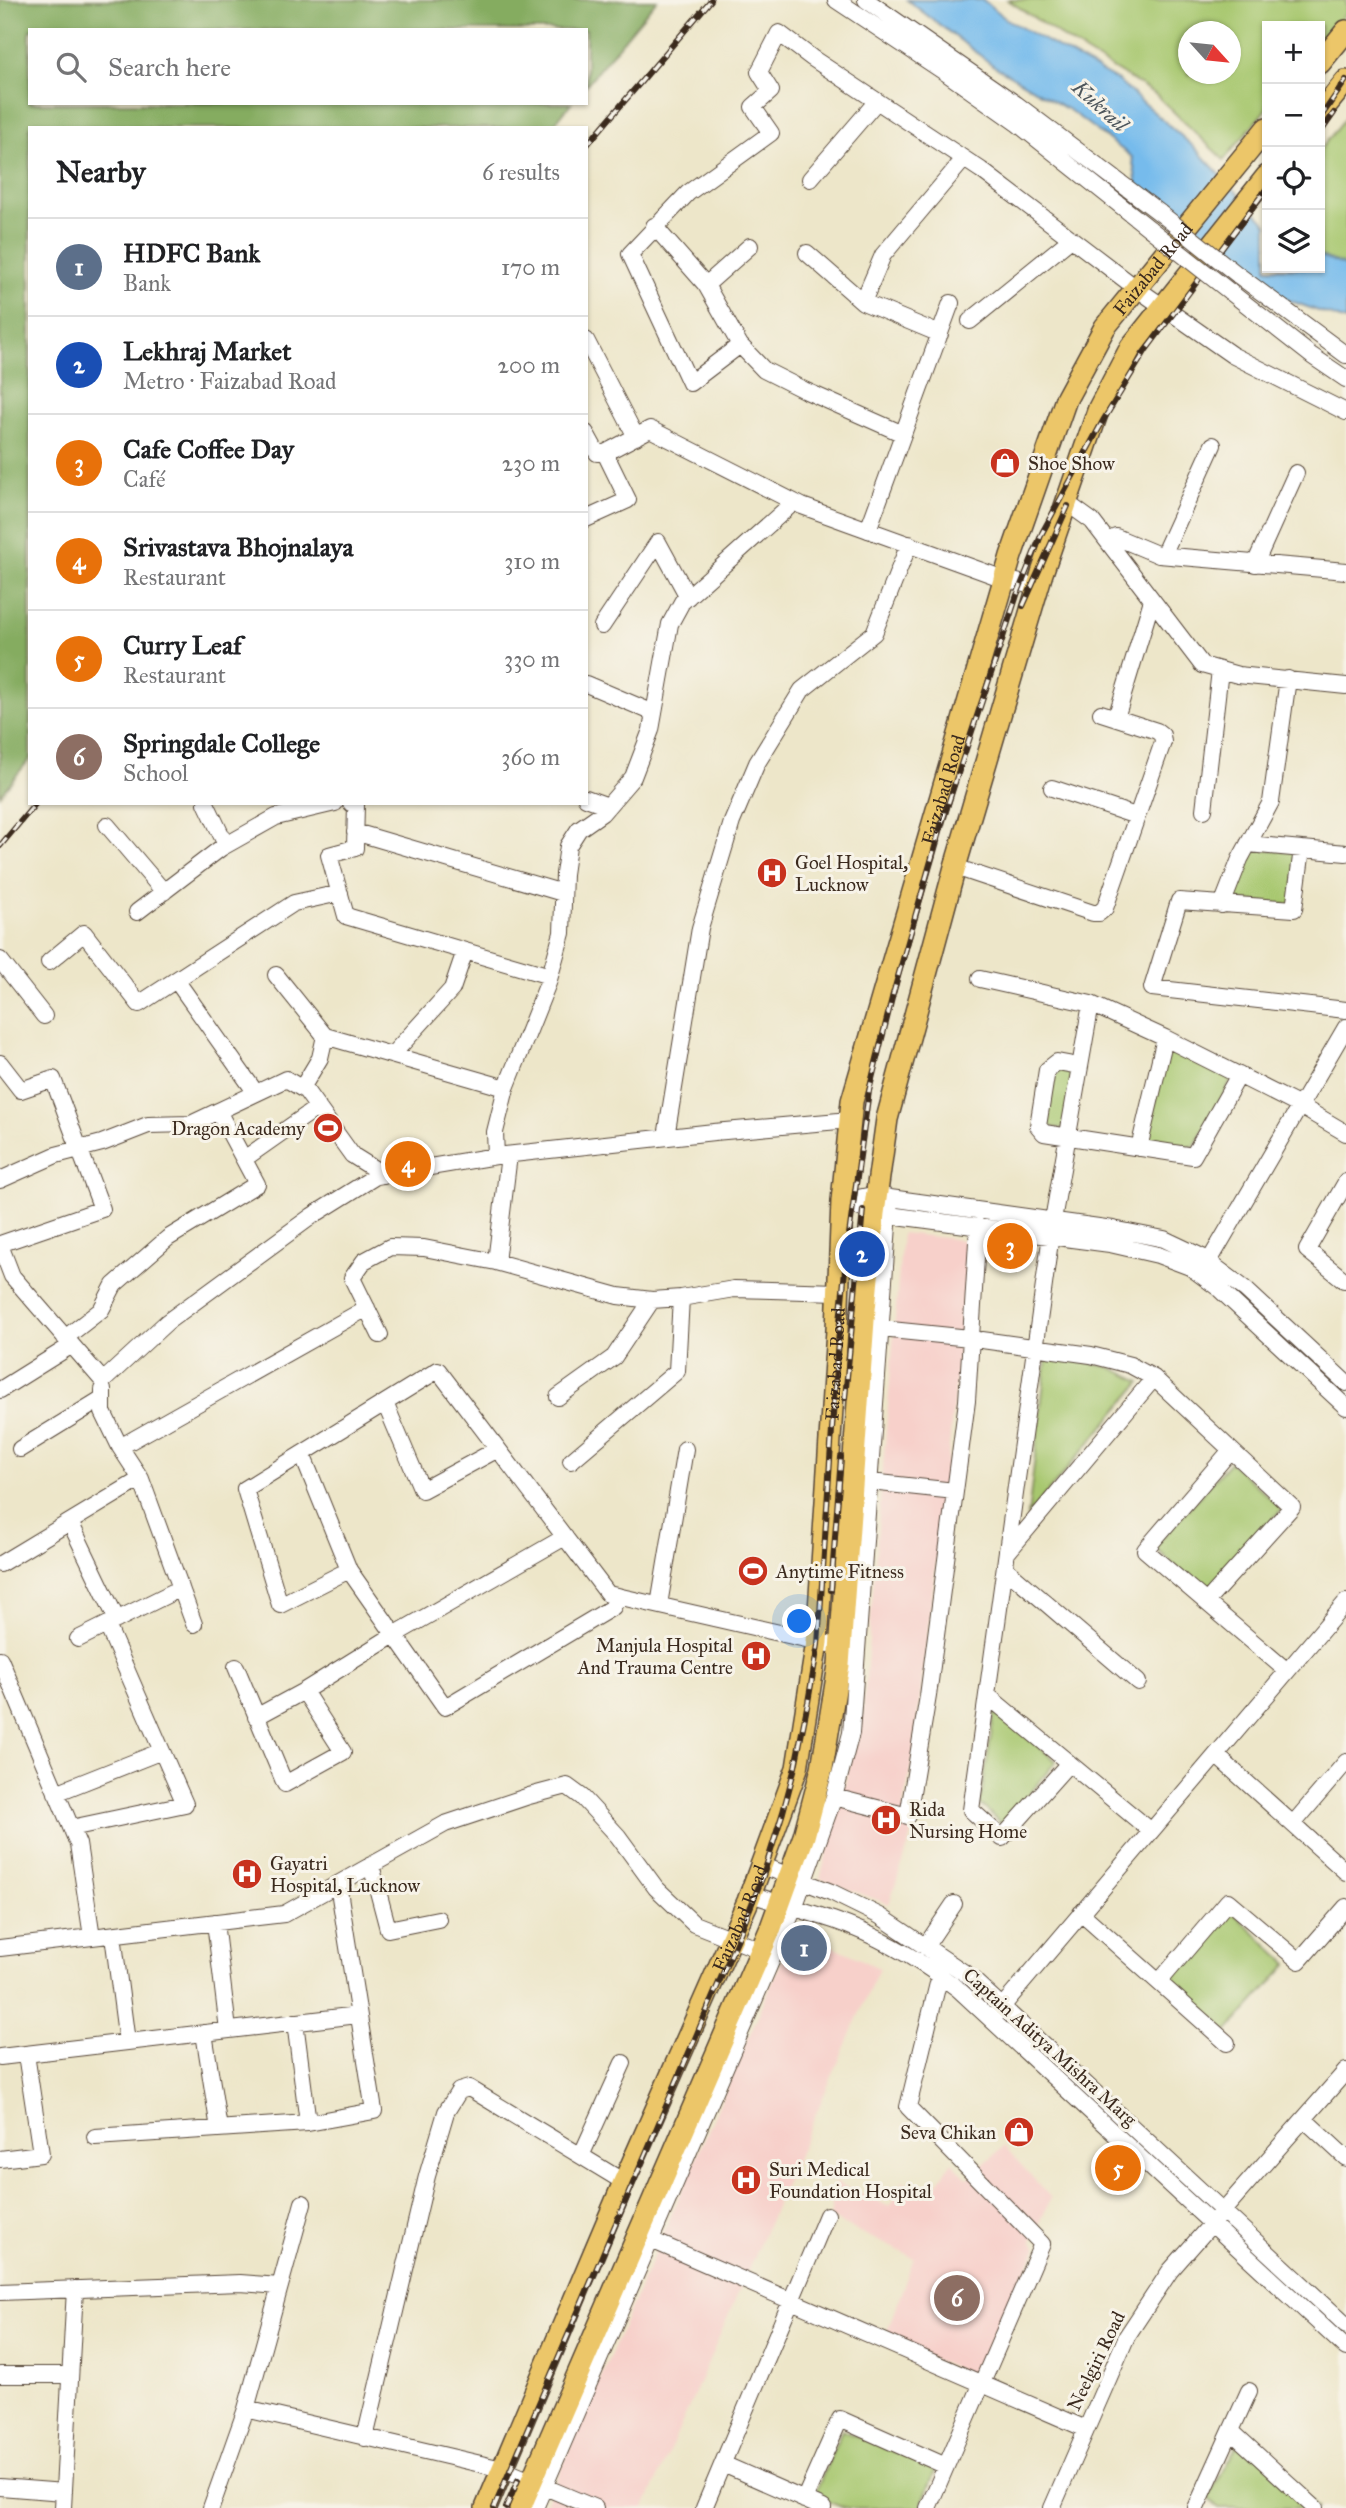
<!DOCTYPE html>
<meta charset="utf-8">
<style>
body{margin:0;font-family:"IM FELL Great Primer",serif;background:#f6f6f6;color:#202124}
.controls{position:absolute;right:21px;top:21px;display:grid;overflow:hidden;border-radius:0px;box-shadow:0 2px 5px #0004}
.controls button{width:63px;height:63px;display:grid;place-items:center;padding:0;border:0;border-bottom:2px solid #e0e0e0;background:#fff;color:#202124;font:35px sans-serif}
.compass{position:absolute;left:1178px;top:21px;width:63px;height:63px;border-radius:50%;background:#fff;box-shadow:0 2px 5px #0004;rotate:117deg}
.you{position:absolute;left:800px;top:1622px;width:24px;height:24px;margin:-18px;border:5px solid #fff;border-radius:50%;background:#1a73e8;box-shadow:0 0 0 10px #1a73e833}
.badge{display:grid;place-items:center;width:46px;height:46px;border-radius:50%;background:#c8321e;color:#fff;font-size:23px;font-weight:700}
.pin{position:absolute;translate:-50% -50%;border:4px solid #fff;box-shadow:0 2px 7px #0006}
.list{margin:0;padding:0;list-style:none}
h2{display:flex;justify-content:space-between;align-items:center;height:91px;margin:0;padding:0 28px;font-size:30px}
h2 small{font-size:23px;font-weight:400;color:#757577}
.list li{display:grid;grid-template-columns:46px 1fr auto;gap:21px;align-items:center;box-sizing:border-box;height:98px;padding:0 28px;border-top:2px solid #e0e0e0}
.list b{display:block;font-size:26px;white-space:nowrap}
.list p{margin:0;font-size:23px;white-space:nowrap;color:#757577}
.list em{font-size:23px;font-style:normal;color:#757577}
.icon{flex:none;width:38px;height:38px;fill:none;stroke:currentColor;stroke-width:2;stroke-linecap:round;stroke-linejoin:round}
.map{position:relative;flex:none;width:1346px;height:2508px;overflow:hidden}
.search{position:absolute;background:#fff;box-shadow:0 2px 5px #0004;left:28px;top:28px;width:560px;height:77px;display:flex;align-items:center;gap:18px;box-sizing:border-box;padding:0 24px;border-radius:0px;color:#757577;font-size:26px}
.panel{position:absolute;background:#fff;box-shadow:0 2px 5px #0004;left:28px;top:126px;width:560px;height:679px;border-radius:0px}
.map>svg:first-child{display:block}
.built{fill:#f7d0ca}
.green{fill:#a7c76e;stroke:#717846;stroke-width:2;fill-rule:evenodd}
.forest{fill:#85ac61;stroke:#606b40;stroke-width:2}
.water{fill:#76bbec;stroke:#587285;stroke-width:2}
.lines{fill:none;stroke-linecap:round;stroke-linejoin:round}
.minor-casing{stroke:#564638;stroke-width:18}
.major-casing{stroke:#564638;stroke-width:24}
.minor{stroke:#fff;stroke-width:16}
.major{stroke:#ecc669;stroke-width:21}
.rail-casing{stroke:#3b2a1e;stroke-width:6}
.rail{stroke:#f7f3e8;stroke-width:3.5;stroke-dasharray:10;stroke-linecap:butt}
.minor-bridge-casing{stroke:#564638;stroke-width:18;stroke-linecap:butt}
.minor-bridge{stroke:#fff;stroke-width:16}
.labels{text-anchor:middle;dominant-baseline:central;stroke-width:6;stroke-linejoin:round;paint-order:stroke}
.street-label{font-size:19px;fill:#3b2a1e;stroke:#f7f3e8}
.poi-label{font-size:19px;fill:#3b2a1e;stroke:#f7f3e8;text-anchor:start}
.water-label{font-size:21px;font-style:italic;fill:#4d565c;stroke:#f7f3e8}
</style>
<div class="map">
<svg width="1346" height="2508" viewBox="0 0 1346 2508">
<rect width="100%" height="100%" fill="#f7f3e8"/>
<filter id="ink" filterUnits="userSpaceOnUse"><feTurbulence type="fractalNoise" baseFrequency=".0143" numOctaves="2"/><feDisplacementMap in="SourceGraphic" scale="14" xChannelSelector="R" yChannelSelector="G"/><feConvolveMatrix kernelMatrix="1 2 1 2 8 2 1 2 1" color-interpolation-filters="sRGB"/></filter>
<filter id="wash" filterUnits="userSpaceOnUse"><feTurbulence type="fractalNoise" baseFrequency=".00686" numOctaves="4" result="noise"/><feDisplacementMap in="SourceGraphic" scale="28" xChannelSelector="R" yChannelSelector="G"/><feGaussianBlur stdDeviation="1.57" result="paint"/><feColorMatrix in="noise" values="0 0 0 0 0 0 0 0 0 0 0 0 0 0 0 0 0 1.4 0 .05"/><feComposite in="paint" operator="in"/></filter>
<g filter="url(#wash)">
<rect width="100%" height="100%" fill="#ede6c9"/>
<!-- built -->
<path class="built" d="M902,1233L970,1241L944,1495L913,1757L903,1807L913,1832L889,1904L820,1879L863,1714Z
M796,1928L879,1968L645,2508H544Z
M1004,2146L1051,2198L1032,2241L1037,2247L979,2378L884,2339L914,2258L830,2218L835,2182L890,2207L903,2181L930,2194L952,2162L968,2178Z"/>
<!-- green -->
<path class="green" d="M1008,0H1346V13L1320,44V26H1267V108L1224,160L1155,94L1074,45ZM1188,32H1230V74H1188Z
M1346,117V266L1320,256V150Z
M1250,848L1298,852L1292,905L1227,900Z
M1168,1045L1233,1077L1194,1147L1145,1140Z
M1055,1067L1075,1070L1064,1129L1045,1126Z
M1047,1356L1110,1367L1141,1382L1028,1515Z
M1230,1462L1282,1509L1206,1594L1154,1547Z
M995,1711L1056,1761L1004,1826L980,1804Z
M1231,1911L1288,1964L1226,2033L1168,1980Z
M842,2430L936,2469L920,2508H844L814,2496Z
M1242,2436L1317,2508H1219L1208,2498Z"/>
<!-- forest -->
<path class="forest" d="M0,0H657L586,85V30H30V103H571L551,128H30V759L0,795Z"/>
<!-- water -->
<path class="water" d="M907,0H983L1006,19L1118,81L1194,147L1267,224V268H1320V256L1346,266V321L1269,293L1137,184L1132,157L1072,112L994,66Z"/>
</g>
<g filter="url(#ink)">
<g class="lines">
<!-- minor casing -->
<g class="minor-casing">
<path id="minor" d="M836,0L946,73L1018,124L1150,229
M866,0L1016,104L1160,213
M810,179L877,101
M654,226L706,285L740,345L764,370L804,390L903,434
M807,253L863,302L940,334
M1238,275L1346,355
M706,285L750,246
M1229,291L1312,356L1346,379
M863,302L883,255L964,159
M970,321L1071,239
M586,340L636,437
M740,345L690,383L630,254L688,193L771,133L753,107L771,91L759,72L779,33L812,58L981,170L1136,288L1232,355L1346,412
M586,433L597,453H605
M1067,503L1092,521L1202,665L1238,675L1346,686
M586,519L628,500L605,453L650,429L802,506L1004,579L1038,587
M868,530L951,303
M1108,541L1116,537L1159,555L1346,571
M1163,555L1213,445
M1255,564L1296,473
M602,626L658,542L688,597
M586,684L654,713
M1116,718L1152,600
M1052,788L1136,816
M586,798L608,806
M206,803L226,845
M351,803L356,804L355,848L329,855L346,916L550,976
M1204,810L1220,670
M107,825L164,892
M355,832L563,893
M1248,844L1346,853
M1302,849L1294,909L1179,901L1152,988L1346,1010
M955,867L1093,913H1099L1105,908L1163,742L1162,735L1157,731L1101,713
M1222,905L1240,859L1271,802L1288,679
M137,912L221,848L276,817L335,803
M0,960L44,1016
M49,962L84,933L139,1004L294,903L340,893
M276,975L325,1036L320,1058L302,1088
M980,979L1091,1004L1165,1038L1300,1106L1346,1133
M176,980L256,1093
M325,1036L506,1088
M392,1055L452,989L465,951
M0,1063L21,1090L53,1079L102,1209L0,1244
M1079,1066L1057,1062L1047,1070L1038,1126L1044,1133L1193,1156L1239,1075
M666,1137L700,928L732,822L757,763L802,690L874,633L909,544
M1139,1148L1165,1038
M496,1156L495,1132L506,1088L548,983L562,933L564,874L568,846L579,829L602,813L633,777L651,730L670,624L682,602L794,502
M244,1159L318,1107
M0,1180L56,1155L102,1143L148,1125L191,1124L286,1079L306,1091L352,1155L384,1175
M842,1201L874,1213L1110,1244L1158,1255L1190,1267L1217,1287L1346,1407
M842,1201L878,1194L890,1198L1113,1229L1164,1239L1202,1257L1245,1289L1346,1383
M0,1245L12,1276L103,1381L167,1322L312,1216L376,1176L496,1156L714,1132L850,1120
M496,1262L509,1155
M1204,1270L1346,1027
M1344,1280L1307,1250L1346,1182
M881,1329L970,1338
M380,1335L352,1278L364,1261L390,1247L424,1248L496,1262L618,1296L652,1300L681,1298L734,1289L838,1292
M65,1338L101,1310L114,1285L168,1238L257,1184L218,1111
M982,1340L1091,1355L1130,1365L1154,1378L1292,1507L1206,1602
M0,1390L72,1345
M103,1390V1412L120,1447
M558,1397L614,1357L652,1300
M385,1403L422,1490L498,1449
M20,1449L103,1398
M1231,1450L1145,1550L1287,1671
M302,1454L349,1570L445,1707L613,1607L618,1596
M571,1461L677,1371L681,1298
M870,1482L955,1491
M70,1522L117,1620
M1007,1553L1154,1378
M0,1564L141,1479
M1005,1568L1138,1682
M349,1570L280,1605L245,1489L438,1370L608,1594L828,1644
M659,1605L685,1449
M194,1624L141,1479L120,1447L367,1308
M78,1639L181,1588
M0,1659L78,1844L92,1937
M236,1667L285,1784L343,1752L304,1691
M987,1695L1151,1831
M256,1717L304,1691L394,1635L565,1537
M1216,1755L1346,1872
M1069,1763L1002,1838L971,1810L1053,1220L1091,1004
M56,1793L162,1751
M834,1797L908,1816L928,1696L967,1401L978,1226
M1293,1824L1346,1762
M71,1828L185,1804L107,1625
M371,1865L388,1929L438,1919
M761,1865L831,1892L880,1916L969,1976L1346,2325
M750,1894C778,1903 806,1911 833,1920C877,1935 921,1961 957,1988L1346,2348
M1081,1913L1227,2043
M215,1922L228,2030
M113,1935L127,2042
M925,1947L954,1904
M0,1948L284,1914L445,1824L529,1796L567,1786L582,1797L618,1836L656,1888L694,1924L760,1950
M1159,1982L1228,1901L1299,1961L1346,1907
M995,2015L1346,1602
M295,2022L308,2123
M204,2033L219,2129
M0,2057L358,2015
M1304,2119L1346,2158
M95,2137L308,2123L374,2111L338,1884
M581,2156L623,2063
M0,2159L41,2154L26,2054
M642,2236L1086,2429
M0,2292L240,2283L280,2286
M0,2375H70
M246,2409L303,2203
M1231,2431L1315,2508
M365,2438L427,2176L446,2112L459,2091L469,2088L624,2182
M723,2464L823,2508
M0,2487L64,2492
M804,2500L840,2419L946,2466
M63,2508L75,2289
M211,2508L246,2409L502,2469L595,2508
M535,2508L794,1908L834,1797L851,1733L890,1198
M704,2508L827,2215
M928,2508L1042,2244L908,2107L940,1975
M1052,2508L1127,2336L1170,2271L1346,2071
M1196,2508L1249,2391"/>
</g>
<!-- major casing -->
<g class="major-casing">
<g id="major">
<path d="M1320,63L1346,31"/>
<path d="M1320,113L1346,81"/>
<path id="s1" d="M486,2508L624,2182L748,1901L797,1768L817,1642L837,1330L842,1201L852,1101L1011,556L1066,399L1105,327L1267,128"/>
<path d="M520,2508L770,1930L804,1836L822,1768L839,1665L864,1320L874,1213L887,1119L955,867L1042,573L1099,408L1131,347L1267,176"/>
</g>
</g>
<!-- minor -->
<use href="#minor" class="minor"/>
<!-- major -->
<use href="#major" class="major"/>
<!-- rail casing -->
<g class="rail-casing">
<path id="rail" d="M1320,118L1346,80
M1320,133L1334,113
M586,146L711,0
M1023,606L1068,506
M0,846L36,803
M845,1398L863,1210
M831,1590L841,1457
M494,2508L741,1931L763,1876L783,1812L795,1767L808,1702L818,1645L837,1353L847,1249L869,1091L893,994L942,822L1017,595L1042,533L1104,419L1146,350L1267,188
M506,2508L518,2480"/>
</g>
<!-- rail -->
<use href="#rail" class="rail"/>
<!-- minor-bridge casing -->
<g class="minor-bridge-casing">
<path id="minor-bridge" d="M1160,213L1238,275
M1150,229L1229,291"/>
</g>
<!-- minor-bridge -->
<use href="#minor-bridge" class="minor-bridge"/>
</g>
</g>
<!-- icons -->
<defs>
<g id="shop-disc" transform="scale(1.575)"><circle r="9.5" fill="#c8321e" stroke="#f7f3e8"/><path d="M-5-2.5h2.3a2.7 3.5 0 0 1 5.4 0H5L5.5 6h-11ZM-1.5-2.5h3a1.5 2.3 0 0 0-3 0Z" fill="#fff"/></g>
<g id="hospital-disc" transform="scale(1.575)"><circle r="9.5" fill="#c8321e" stroke="#f7f3e8"/><path d="M-5-5h3v3.5h4V-5h3V5h-3V1.5h-4V5h-3Z" fill="#fff"/></g>
<g id="stadium-disc" transform="scale(1.575)"><circle r="9.5" fill="#c8321e" stroke="#f7f3e8"/><path d="M0-5a6.5 5 0 1 0 0 10a6.5 5 0 1 0 0-10ZM-3.5-1.8h7v3.6h-7Z" fill="#fff"/></g>
</defs>
<g fill-rule="evenodd">
<use href="#shop-disc" x="1005" y="463"/>
<use href="#hospital-disc" x="772" y="873"/>
<use href="#stadium-disc" x="328" y="1128"/>
<use href="#stadium-disc" x="753" y="1571"/>
<use href="#hospital-disc" x="756" y="1656"/>
<use href="#hospital-disc" x="886" y="1820"/>
<use href="#hospital-disc" x="247" y="1874"/>
<use href="#shop-disc" x="1019" y="2132"/>
<use href="#hospital-disc" x="746" y="2180"/>
</g>
<g class="labels">
<!-- street labels -->
<g class="street-label">
<text stroke="none"><textPath href="#s1" startOffset="2364">Faizabad Road</textPath></text>
<text stroke="none"><textPath href="#s1" startOffset="1797">Faizabad Road</textPath></text>
<text stroke="none"><textPath href="#s1" startOffset="1209">Faizabad Road</textPath></text>
<text stroke="none"><textPath href="#s1" startOffset="642">Faizabad Road</textPath></text>
<text transform="translate(1050 2047) rotate(42)">Captain Aditya Mishra Marg</text>
<text transform="translate(1096 2361) rotate(-64)">Neelgiri Road</text>
</g>
<!-- poi labels -->
<g class="poi-label">
<text x="1028" y="463">Shoe Show</text>
<text x="795" y="862">Goel Hospital,<tspan x="795" dy="22">Lucknow</tspan></text>
<text x="305" y="1128" text-anchor="end">Dragon Academy</text>
<text x="776" y="1571">Anytime Fitness</text>
<text x="733" y="1645" text-anchor="end">Manjula Hospital<tspan x="733" dy="22">And Trauma Centre</tspan></text>
<text x="909" y="1809">Rida<tspan x="909" dy="22">Nursing Home</tspan></text>
<text x="270" y="1863">Gayatri<tspan x="270" dy="22">Hospital, Lucknow</tspan></text>
<text x="996" y="2132" text-anchor="end">Seva Chikan</text>
<text x="769" y="2169">Suri Medical<tspan x="769" dy="22">Foundation Hospital</tspan></text>
</g>
<!-- water labels -->
<g class="water-label">
<text transform="translate(1100 106) rotate(42)">Kukrail</text>
</g>
</g>
</svg>
<div class="controls">
<button>+</button>
<button>−</button>
<button><svg class="icon" aria-label="locate" viewBox="0 0 24 24"><circle cx="12" cy="12" r="6"/><path d="M12 2v4M12 18v4M2 12h4M18 12h4"/></svg></button>
<button><svg class="icon" aria-label="layers" viewBox="0 0 24 24"><path d="M12 4l9 5-9 5-9-5zM3 14l9 5 9-5"/></svg></button>
</div>
<svg class="compass" viewBox="-18 -18 36 36"><path d="M0-13l5 13h-10z" fill="#e53935"/><path d="M0 13l5-13h-10z" fill="#757577"/></svg>
<div class="you"></div>
<div class="pin badge" style="left:804px;top:1948px;background:#5c6f8a">1</div>
<div class="pin badge" style="left:862px;top:1254px;background:#1a4fb4">2</div>
<div class="pin badge" style="left:1010px;top:1246px;background:#e8710a">3</div>
<div class="pin badge" style="left:408px;top:1164px;background:#e8710a">4</div>
<div class="pin badge" style="left:1118px;top:2168px;background:#e8710a">5</div>
<div class="pin badge" style="left:957px;top:2298px;background:#8d6e63">6</div>
<div class="search"><svg class="icon" aria-label="search" viewBox="0 0 24 24"><circle cx="10" cy="10" r="6"/><path d="M15 15l6 6"/></svg>Search here</div>
<section class="panel">
<h2>Nearby<small>6 results</small></h2>
<ul class="list">
<li><span class="badge" style="background:#5c6f8a">1</span><div><b>HDFC Bank</b><p>Bank</p></div><em>170 m</em></li>
<li><span class="badge" style="background:#1a4fb4">2</span><div><b>Lekhraj Market</b><p>Metro · Faizabad Road</p></div><em>200 m</em></li>
<li><span class="badge" style="background:#e8710a">3</span><div><b>Cafe Coffee Day</b><p>Café</p></div><em>230 m</em></li>
<li><span class="badge" style="background:#e8710a">4</span><div><b>Srivastava Bhojnalaya</b><p>Restaurant</p></div><em>310 m</em></li>
<li><span class="badge" style="background:#e8710a">5</span><div><b>Curry Leaf</b><p>Restaurant</p></div><em>330 m</em></li>
<li><span class="badge" style="background:#8d6e63">6</span><div><b>Springdale College</b><p>School</p></div><em>360 m</em></li>
</ul>
</section>
</div>
